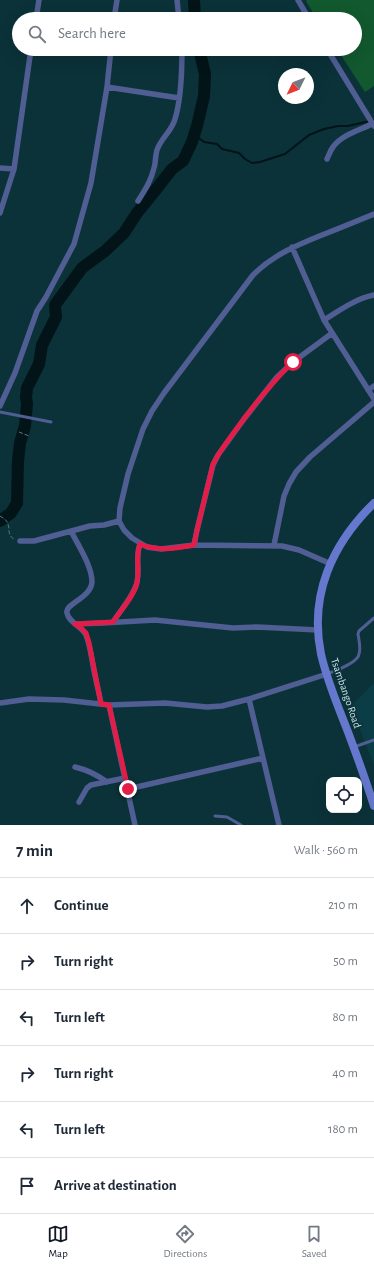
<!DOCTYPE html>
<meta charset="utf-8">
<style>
body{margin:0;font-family:"Alegreya Sans",sans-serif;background:#f6f6f7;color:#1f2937}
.controls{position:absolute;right:12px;bottom:12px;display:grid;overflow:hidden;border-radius:8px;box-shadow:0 4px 16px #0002}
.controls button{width:36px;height:36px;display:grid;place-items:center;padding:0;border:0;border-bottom:1px solid #e0e1e3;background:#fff;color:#1f2937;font:20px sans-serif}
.compass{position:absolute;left:278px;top:68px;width:36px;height:36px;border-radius:50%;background:#fff;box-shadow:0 4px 16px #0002;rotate:227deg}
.stop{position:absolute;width:12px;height:12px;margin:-9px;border:3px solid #e11d48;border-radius:50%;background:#fff}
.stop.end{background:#e11d48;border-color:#fff;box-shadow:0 1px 4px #0008}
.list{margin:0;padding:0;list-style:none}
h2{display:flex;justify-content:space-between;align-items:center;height:52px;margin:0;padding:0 16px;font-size:17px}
h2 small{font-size:13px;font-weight:400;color:#747a83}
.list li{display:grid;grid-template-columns:26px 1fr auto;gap:12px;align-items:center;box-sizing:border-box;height:56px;padding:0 16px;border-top:1px solid #e0e1e3}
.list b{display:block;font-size:15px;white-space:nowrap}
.list em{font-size:13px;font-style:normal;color:#747a83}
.icon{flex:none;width:22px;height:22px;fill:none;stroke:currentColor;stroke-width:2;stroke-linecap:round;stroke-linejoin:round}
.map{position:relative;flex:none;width:374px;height:825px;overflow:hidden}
.search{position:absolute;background:#fff;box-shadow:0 4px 16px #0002;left:12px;right:12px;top:12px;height:44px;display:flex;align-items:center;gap:10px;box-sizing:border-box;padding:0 14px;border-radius:22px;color:#747a83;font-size:15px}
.sheet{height:388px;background:#fff}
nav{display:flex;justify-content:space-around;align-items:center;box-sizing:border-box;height:56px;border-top:1px solid #e0e1e3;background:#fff;font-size:11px;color:#747a83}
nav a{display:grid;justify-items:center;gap:2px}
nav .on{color:#111827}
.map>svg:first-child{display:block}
.built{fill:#0b3d46}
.green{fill:#12592f}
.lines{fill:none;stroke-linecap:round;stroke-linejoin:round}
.stream{stroke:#021418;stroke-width:2}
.river{stroke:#021418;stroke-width:12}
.path{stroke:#597a80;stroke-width:1;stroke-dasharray:4 2;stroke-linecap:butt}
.lane{stroke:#505e93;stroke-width:3}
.street{stroke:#505e93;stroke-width:5.5}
.secondary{stroke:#6578cd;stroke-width:8}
.route{stroke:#e11d48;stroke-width:5}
.labels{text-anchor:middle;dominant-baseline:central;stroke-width:3.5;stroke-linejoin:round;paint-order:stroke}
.street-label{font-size:11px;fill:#c8e1e7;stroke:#0b3239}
</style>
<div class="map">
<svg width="374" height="825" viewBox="0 0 374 825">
<rect width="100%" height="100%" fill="#0b3239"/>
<!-- built -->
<path class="built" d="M374,683V765L351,706Z"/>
<!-- green -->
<path class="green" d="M307,0H374V86L365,92L337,49H355V19H317L306,1Z"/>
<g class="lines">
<!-- stream -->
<path class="stream" d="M194,134L204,142L217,144L222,149L239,153L245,159L252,163L260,162L285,154L309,135L324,129L338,126H348L374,120"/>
<!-- river -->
<path class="river" d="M194,0L195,19
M0,521L11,513L17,503L18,461L20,443L25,426L27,404L26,397L27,388L39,364L42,345L56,317L55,305L82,268L105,251L124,233L137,213L154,192L172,169L183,161L192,142L197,126L204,96L205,74L199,49"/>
<!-- path -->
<path class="path" d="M19,432L29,436
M0,516C3,518 7,520 8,524C10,530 7,535 14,539"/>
<!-- lane -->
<path class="lane" d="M0,412L51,422
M327,674C335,671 358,663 359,654C361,648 359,640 358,634L359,631L374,618
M354,747L374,740
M215,816L227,817L241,825"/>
<!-- street -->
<path class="street" d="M177,0L179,19
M298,0L309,19
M36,19L39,0
M114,19L117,0
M327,49L374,126
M107,87L179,98
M327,159C329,155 330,151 333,147C341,135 360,130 372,124
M0,168L14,169
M138,201C145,190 151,181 154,168C156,162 155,156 157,150C161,138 172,131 175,119C181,100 182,69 182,49
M0,213L14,169L31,49
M292,247L324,320L374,399
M324,320C340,310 355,299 374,295
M368,390L374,386
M0,406L15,373L37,311L46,297L74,244L91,183L107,87L111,49
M71,531C78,545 92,566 92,582C91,598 64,604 67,613C69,623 82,626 86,635C90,645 91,655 93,665C95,678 99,691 101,704
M20,541H34L90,526L104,525L119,521
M194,545L197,530L213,465L218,455L244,419L277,377L293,362L331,334
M274,545L284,496L289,484L296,472L310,457L374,402
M331,564L299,550L282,546L194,545L161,549L147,547L132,538L124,530L119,521L120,508L128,474L143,429L152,411L164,393L253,275C273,255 297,245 322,235C340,228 357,221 374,214
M113,622C120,611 135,594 137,582C140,569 135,557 140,544
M75,624L103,623L155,620L233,628L257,627L318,630
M249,699L279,825
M0,703L29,699L64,700L109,705L165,703L207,707L222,706L249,699L327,674
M109,705L135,825
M75,767C88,770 96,774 107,782
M128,789L263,758
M79,802L87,788L91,785L125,778"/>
<!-- secondary -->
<path class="secondary" d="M374,503C332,544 309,595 321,654C327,681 338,706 348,732C357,756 366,781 374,806"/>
</g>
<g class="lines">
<!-- route -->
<path class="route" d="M128,789L109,705L101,704L89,643L86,633L81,628L75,624L113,622C120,611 135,595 137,582C140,569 135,557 140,544C158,552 176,548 194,545L197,530L213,464C219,452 227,442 235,431C253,406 271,383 293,362"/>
</g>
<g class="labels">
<!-- street labels -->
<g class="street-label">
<text transform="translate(346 693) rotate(71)">Tsambango Road</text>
</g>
</g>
</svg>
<div class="controls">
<button><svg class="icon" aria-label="locate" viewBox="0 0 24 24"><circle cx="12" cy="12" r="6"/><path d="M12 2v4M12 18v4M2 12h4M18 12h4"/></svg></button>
</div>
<svg class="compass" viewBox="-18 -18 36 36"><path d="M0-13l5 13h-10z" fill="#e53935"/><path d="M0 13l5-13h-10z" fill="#747a83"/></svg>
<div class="stop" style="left:293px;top:362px"></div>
<div class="stop end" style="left:128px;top:789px"></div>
<div class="search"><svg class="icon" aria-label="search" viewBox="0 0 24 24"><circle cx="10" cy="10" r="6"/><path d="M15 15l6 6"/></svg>Search here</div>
</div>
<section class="sheet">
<h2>7 min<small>Walk · 560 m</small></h2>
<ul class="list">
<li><svg class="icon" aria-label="ahead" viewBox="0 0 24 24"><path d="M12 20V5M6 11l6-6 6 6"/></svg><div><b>Continue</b></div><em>210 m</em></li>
<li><svg class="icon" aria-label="right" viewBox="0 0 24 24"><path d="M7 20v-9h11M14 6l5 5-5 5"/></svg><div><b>Turn right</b></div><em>50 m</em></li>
<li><svg class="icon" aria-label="left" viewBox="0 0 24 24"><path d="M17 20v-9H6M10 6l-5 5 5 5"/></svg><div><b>Turn left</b></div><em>80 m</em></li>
<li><svg class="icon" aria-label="right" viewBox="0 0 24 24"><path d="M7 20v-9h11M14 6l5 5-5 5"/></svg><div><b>Turn right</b></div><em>40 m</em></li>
<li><svg class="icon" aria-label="left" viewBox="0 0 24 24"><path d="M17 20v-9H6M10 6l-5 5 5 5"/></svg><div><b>Turn left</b></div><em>180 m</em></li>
<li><svg class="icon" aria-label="arrive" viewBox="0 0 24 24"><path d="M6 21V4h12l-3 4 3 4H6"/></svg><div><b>Arrive at destination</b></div></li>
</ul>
</section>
<nav>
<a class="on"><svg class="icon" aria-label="map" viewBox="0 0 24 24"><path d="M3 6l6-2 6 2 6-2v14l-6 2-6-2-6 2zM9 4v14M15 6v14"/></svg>Map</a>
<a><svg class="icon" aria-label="directions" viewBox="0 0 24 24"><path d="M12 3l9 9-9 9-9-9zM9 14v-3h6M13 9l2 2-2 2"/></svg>Directions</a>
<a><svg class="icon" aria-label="saved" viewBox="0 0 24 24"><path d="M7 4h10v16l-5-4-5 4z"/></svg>Saved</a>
</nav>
